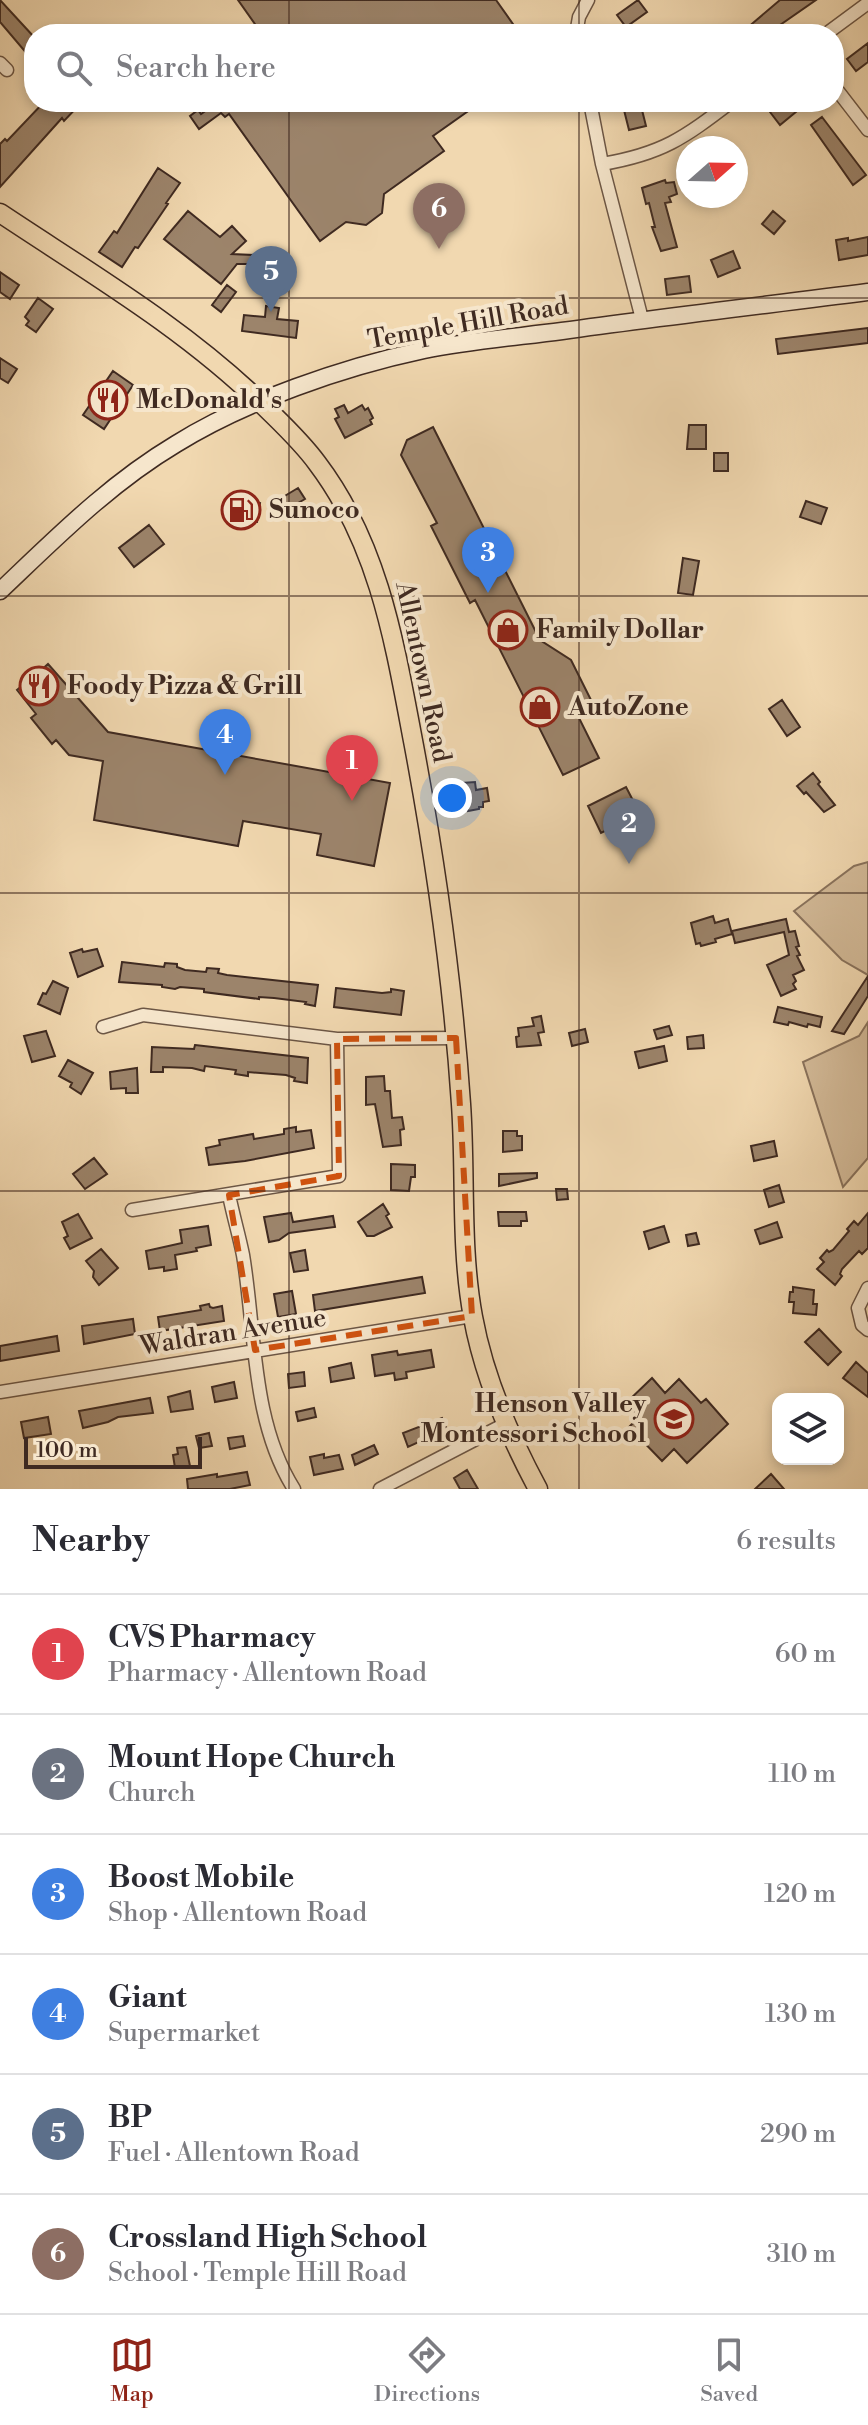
<!DOCTYPE html>
<meta charset="utf-8">
<style>
body{margin:0;font-family:"Libre Bodoni",serif;background:#f7f7f7;color:#2b2b33}
.controls{position:absolute;right:24px;bottom:24px;display:grid;overflow:hidden;border-radius:16px;box-shadow:0 4px 12px #0003}
.controls button{width:72px;height:72px;display:grid;place-items:center;padding:0;border:0;border-bottom:2px solid #e1e1e2;background:#fff;color:#2b2b33;font:40px sans-serif}
.compass{position:absolute;left:676px;top:136px;width:72px;height:72px;border-radius:50%;background:#fff;box-shadow:0 4px 12px #0003;rotate:70deg}
.scale{position:absolute;left:24px;bottom:20px;width:178px;box-sizing:border-box;padding-left:8px;border:4px solid #3f2a21;border-top:0;font-size:22px;line-height:28px;white-space:nowrap;color:#3f2a21;-webkit-text-stroke:6px #f6e6cc;paint-order:stroke}
.you{position:absolute;left:452px;top:798px;width:28px;height:28px;margin:-20px;border:6px solid #fff;border-radius:50%;background:#1a73e8;box-shadow:0 0 0 12px #1a73e833}
.badge{display:grid;place-items:center;width:52px;height:52px;border-radius:50%;background:#8f2418;color:#fff;font-size:26px;font-weight:700}
.pin{position:absolute;translate:-50% -66px;filter:drop-shadow(0 2px 4px #0008)}
.pin::after{content:'';position:absolute;top:42px;width:28px;height:24px;background:inherit;clip-path:polygon(0 0,100% 0,50% 100%)}
.list{margin:0;padding:0;list-style:none}
h2{display:flex;justify-content:space-between;align-items:center;height:104px;margin:0;padding:0 32px;font-size:34px}
h2 small{font-size:26px;font-weight:400;color:#7c7c81}
.list li{display:grid;grid-template-columns:52px 1fr auto;gap:24px;align-items:center;box-sizing:border-box;height:120px;padding:0 32px;border-top:2px solid #e1e1e2}
.list b{display:block;font-size:30px;white-space:nowrap}
.list p{margin:0;font-size:26px;white-space:nowrap;color:#7c7c81}
.list em{font-size:26px;font-style:normal;color:#7c7c81}
.icon{flex:none;width:44px;height:44px;fill:none;stroke:currentColor;stroke-width:2;stroke-linecap:round;stroke-linejoin:round}
.map{position:relative;flex:none;width:868px;height:1489px;overflow:hidden}
.search{position:absolute;background:#fff;box-shadow:0 4px 12px #0003;left:24px;right:24px;top:24px;height:88px;display:flex;align-items:center;gap:20px;box-sizing:border-box;padding:0 28px;border-radius:32px;color:#7c7c81;font-size:30px}
.sheet{height:824px;background:#fff}
nav{display:flex;justify-content:space-around;align-items:center;box-sizing:border-box;height:112px;border-top:2px solid #e1e1e2;background:#fff;font-size:22px;color:#7c7c81}
nav a{display:grid;justify-items:center;gap:4px}
nav .on{color:#8f2418}
.map>svg:first-child{display:block}
.green{fill:#d3ba98;stroke:#89725c;stroke-width:2}
.building{fill:#9c846b;stroke:#3f2a21;stroke-width:2}
.lines{fill:none;stroke-linecap:round;stroke-linejoin:round}
.street-casing{stroke:#6c5645;stroke-width:15}
.secondary-casing{stroke:#3f2a21;stroke-width:19}
.primary-casing{stroke:#3f2a21;stroke-width:21}
.street{stroke:#f6e6cc;stroke-width:12}
.secondary{stroke:#f6e6cc;stroke-width:16}
.primary{stroke:#f1d8b0;stroke-width:18}
.marked{fill:none;stroke:#cf520f;stroke-width:6;stroke-dasharray:16 10;stroke-linejoin:round}
.grid{fill:none;stroke:#3f2a21;stroke-width:2;stroke-opacity:0.55}
.labels{text-anchor:middle;dominant-baseline:central;stroke-width:8;stroke-linejoin:round;paint-order:stroke}
.street-label{font-size:26px;fill:#3f2a21;stroke:#f6e6cc}
.poi-label{font-size:26px;font-weight:bold;fill:#3f2a21;stroke:#f6e6cc;text-anchor:start}
</style>
<div class="map">
<svg width="868" height="1489" viewBox="0 0 868 1489">
<rect width="100%" height="100%" fill="#f1d8b0"/>
<filter id="stains"><feTurbulence type="fractalNoise" baseFrequency=".0025" numOctaves="4"/><feColorMatrix values="0 0 0 0 .2 0 0 0 0 .09 0 0 0 0 .02 0 0 0 .5 -.17"/></filter>
<radialGradient id="worn" r=".72"><stop offset=".6" stop-color="#630" stop-opacity="0"/><stop offset="1" stop-color="#630" stop-opacity=".3"/></radialGradient>
<!-- green -->
<path class="green" d="M868,862V975L842,960L794,911L854,866Z
M868,1022V1158L843,1187L803,1062L859,1036Z"/>
<!-- building -->
<path class="building" d="M0,0L34,37V62L0,22Z
M238,0H496L520,34H262Z
M638,0L647,12L626,27L617,15Z
M780,0H816L767,34H752L747,28Z
M868,43V62L856,71L847,59Z
M44,102H82L64,121L62,118L0,187V144L5,139L7,141Z
M214,102H481L433,136L444,151L384,194L382,213L366,225L346,222L320,241L229,114L225,117L221,113L199,129L190,116L198,110L201,114L215,104Z
M622,102H640L646,126L629,130Z
M783,102H808L780,125L770,112Z
M822,117L866,175L853,185L811,125Z
M158,168L180,183L166,203L168,204L138,248L135,247L122,267L99,252L114,231L117,233Z
M665,180L666,183L674,182L677,194L669,197L671,202L665,203L677,247L661,251L652,227H655L649,203L646,204L642,188Z
M188,211L220,237L232,226L246,241L232,254L253,255L252,264H237L221,284L164,239Z
M773,211L785,221L774,234L762,224Z
M868,237V255L839,260L836,240L848,238V241Z
M733,251L740,268L718,277L711,260Z
M0,272L19,285L10,299L0,292Z
M689,276L691,292L667,295L665,279Z
M227,285L236,292L221,312L212,305Z
M38,298L53,309L36,332L26,325L29,321L25,317Z
M266,306L279,308L277,319L298,321L296,338L242,331L244,315L265,317Z
M868,328V343L778,354L776,339Z
M0,358L17,369L8,383L0,378Z
M113,371L133,385L104,429L83,415Z
M344,405L348,413L362,405L365,410L368,408L373,418L370,420L372,424L345,438L335,419L339,417L335,409Z
M689,425H706V449H687Z
M433,427L540,640L571,660L596,710L579,718L599,758L563,775L475,600L470,603L431,526L437,523L401,455L407,440Z
M714,453H728V471H714Z
M298,488L305,499L279,514L273,503Z
M228,498L260,503L257,522L226,518Z
M806,501L827,508L821,524L800,517Z
M149,525L164,544L134,567L119,548Z
M683,558L699,561L693,595L678,593Z
M48,664L108,732L390,783L374,866L317,855L321,834L243,821L238,846L94,820L103,761L69,755L56,740L52,744L31,718L36,714L17,690L29,680L27,677L36,670L38,673Z
M782,700L800,727L787,736L769,709Z
M813,773L820,782L818,784L835,805L824,812L806,792L804,794L797,786Z
M475,782L476,790L487,788L489,801L483,802V807H479V809L468,811L462,783Z
M626,787L640,814L601,833L588,806Z
M713,916L715,923L728,919L732,934L715,939L716,942L701,946L700,943L696,944L691,923Z
M786,919L789,932L795,931L799,946L796,947L800,955L797,956L804,970L793,975L796,981L793,984L796,989L781,996L767,965L789,955L784,932L735,943L732,931Z
M82,949L83,952L97,949L103,966L78,977L70,953Z
M122,962L164,967L165,963L177,964V967L185,970L206,972L207,968L219,969L218,973L227,975L318,985L315,1006L305,1004L306,1002L274,998L259,997V999L204,992V989L180,987L175,989L162,987V985L119,982Z
M868,976V996L844,1034L832,1031Z
M53,981L68,988L60,1014L38,1004L43,993L46,994Z
M336,988L382,993L391,992V989L404,991L401,1015L334,1007Z
M778,1007L822,1017L820,1027L808,1024L807,1027L789,1022L788,1025L774,1022Z
M541,1016L544,1032L538,1033L541,1045L517,1047L516,1037L519,1036L518,1028L534,1026L532,1018Z
M669,1026L672,1035L657,1039L654,1030Z
M585,1029L588,1042L572,1046L569,1033Z
M46,1031L55,1056L32,1062L24,1036Z
M703,1035L704,1048L688,1049L687,1037Z
M195,1045L308,1058L307,1083L294,1081L295,1078L286,1075L248,1072V1076L235,1074L236,1070L205,1066L204,1071L192,1068L163,1067V1072H151L152,1047L194,1049Z
M664,1046L667,1061L639,1068L635,1052Z
M68,1060L93,1073L81,1094L70,1087L72,1083L59,1076Z
M137,1068L138,1093H126V1088L111,1089L110,1072Z
M384,1076L385,1091H390L392,1118L402,1117L404,1129L400,1130L401,1145L383,1147L375,1104L366,1105V1077Z
M296,1127V1132L311,1130L314,1148L245,1161L209,1165L206,1148L220,1145L219,1140L253,1134L254,1139L284,1134V1129Z
M503,1131H517V1136H522V1150L503,1152Z
M774,1141L777,1156L754,1161L751,1146Z
M94,1158L107,1174L85,1189L73,1174Z
M391,1164L415,1165V1177H411L409,1191L391,1190Z
M537,1173V1178L499,1186V1174Z
M779,1185L784,1202L769,1207L764,1190Z
M556,1189H567L568,1199L557,1200Z
M383,1204L389,1214L386,1216L392,1227L374,1236H367L358,1222Z
M498,1212H526L527,1221H521V1226H499Z
M291,1213L293,1222L333,1216L335,1227L289,1233L279,1240L269,1242L264,1217Z
M868,1213V1248L862,1254L859,1251L842,1269L840,1274L842,1276L835,1285L817,1269L824,1262L820,1258L827,1250L829,1252L833,1250L849,1231L847,1229L854,1221L858,1225Z
M78,1214L92,1238L70,1249L64,1238L68,1236L62,1222Z
M777,1222L782,1237L760,1244L755,1230Z
M208,1226L211,1245L196,1248L197,1251L175,1255L177,1269L164,1271V1267L149,1269L146,1251L182,1243L180,1230Z
M664,1226L669,1242L649,1249L644,1232Z
M696,1233L699,1244L688,1246L686,1235Z
M101,1249L118,1268L99,1285L93,1277L94,1271L86,1261Z
M305,1250L308,1270L294,1272L290,1253Z
M422,1277L425,1293L315,1311L313,1295Z
M793,1287L814,1290L813,1304H817L816,1315L793,1313L794,1302H789L790,1292H793Z
M292,1291L296,1314L278,1317L274,1294Z
M209,1304L210,1307L213,1308L222,1306L224,1321L160,1331L158,1317L201,1310L200,1306Z
M133,1319L135,1334L84,1344L82,1326Z
M819,1329L841,1352L828,1365L805,1342Z
M57,1336L59,1351L0,1361V1346Z
M431,1350L434,1367L406,1372L407,1378L395,1380L394,1373L375,1376L372,1355L397,1351L398,1355Z
M856,1362L868,1373V1397L843,1378Z
M351,1363L354,1378L331,1382L329,1368Z
M304,1372L305,1386L289,1388L288,1374Z
M652,1378L665,1393L679,1379L701,1403L706,1399L728,1424L687,1463L674,1449L662,1461L629,1427L639,1417L626,1403Z
M234,1382L237,1398L215,1402L212,1387Z
M190,1391L193,1409L171,1412L168,1397Z
M150,1398L153,1413L118,1417L108,1422L83,1428L79,1411Z
M314,1408L316,1417L298,1421L296,1412Z
M48,1417L51,1434L24,1438L21,1422Z
M442,1418L447,1429L408,1447L403,1433Z
M209,1433L212,1446L199,1448L196,1436Z
M243,1436L245,1446L230,1449L228,1438Z
M374,1445L378,1454L355,1465L352,1455Z
M186,1447L190,1466L175,1468L173,1455L178,1454L177,1448Z
M324,1454V1458L339,1455L343,1469L314,1475L310,1457Z
M467,1470L478,1489H460L454,1478Z
M247,1472L250,1485L230,1489H188L187,1479L217,1474V1477Z
M771,1474L784,1489H755Z"/>
<g class="lines">
<!-- street casing -->
<g class="street-casing">
<path id="street" d="M576,34L579,17L588,0
M826,34L868,3
M0,63L7,70
M834,86L868,130
M590,102L602,164L642,319
M602,164C662,154 684,138 731,102
M103,1027L143,1015L337,1039L456,1038
M229,1195C233,1215 239,1235 243,1255C256,1332 251,1421 294,1489
M132,1210L339,1176L337,1039
M868,1288L858,1308L862,1325L868,1330
M0,1392L472,1316
M380,1489L505,1424"/>
</g>
<!-- secondary casing -->
<g class="secondary-casing">
<path id="secondary" d="M0,591C56,538 109,484 176,444C245,401 344,367 424,350C469,341 516,337 562,331C664,317 766,305 868,292"/>
</g>
<!-- primary casing -->
<g class="primary-casing">
<path id="primary" d="M0,213C90,273 184,328 262,404C281,423 301,441 317,463C380,546 395,646 414,746C436,864 453,984 461,1104C466,1175 460,1247 473,1317C484,1378 509,1435 538,1489"/>
</g>
<!-- street -->
<use href="#street" class="street"/>
<!-- secondary -->
<use href="#secondary" class="secondary"/>
<!-- primary -->
<use href="#primary" class="primary"/>
</g>
<!-- marked area -->
<path class="marked" d="M456,1038L472,1316L255,1350L229,1195L339,1176L337,1039Z"/>
<!-- grid -->
<path class="grid" d="M289,0V34M579,0V34M289,102V1489M579,102V1489M0,298H868M0,596H868M0,893H868M0,1191H868"/>
<!-- icons -->
<defs>
<g id="restaurant-ring" transform="scale(2)"><circle r="9.5" fill="#f6e6cc" stroke="#8f2418" stroke-width="1.5"/><path d="M-5-6h1v4h1v-4h1v4h1v-4h1v5L-1.5 .5V6h-2V.5L-5-1ZM5-6V6H3V1.5H1.5Q1.5-4 5-6Z" fill="#8f2418"/></g>
<g id="fuel-ring" transform="scale(2)"><circle r="9.5" fill="#f6e6cc" stroke="#8f2418" stroke-width="1.5"/><path d="M-5.5-6h7V0h2V4h1.3V-2.5L3-4.5l.8-.8L6-3V5H2.5V1h-1V6h-7ZM-4.2-4.7v3.2H.2V-4.7Z" fill="#8f2418"/></g>
<g id="shop-ring" transform="scale(2)"><circle r="9.5" fill="#f6e6cc" stroke="#8f2418" stroke-width="1.5"/><path d="M-5-2.5h2.3a2.7 3.5 0 0 1 5.4 0H5L5.5 6h-11ZM-1.5-2.5h3a1.5 2.3 0 0 0-3 0Z" fill="#8f2418"/></g>
<g id="school-ring" transform="scale(2)"><circle r="9.5" fill="#f6e6cc" stroke="#8f2418" stroke-width="1.5"/><path d="M0-5L7-2L0 1L-7-2ZM-4 1L0 2.5L4 1V4Q0 6-4 4Z" fill="#8f2418"/></g>
</defs>
<g fill-rule="evenodd">
<use href="#restaurant-ring" x="108" y="400"/>
<use href="#fuel-ring" x="241" y="510"/>
<use href="#shop-ring" x="508" y="630"/>
<use href="#restaurant-ring" x="39" y="686"/>
<use href="#shop-ring" x="540" y="707"/>
<use href="#school-ring" x="674" y="1419"/>
</g>
<g class="labels">
<!-- street labels -->
<g class="street-label">
<text transform="translate(468 323) rotate(-10)">Temple Hill Road</text>
<text transform="translate(423 672) rotate(78)">Allentown Road</text>
<text transform="translate(233 1332) rotate(-9)">Waldran Avenue</text>
</g>
<!-- poi labels -->
<g class="poi-label">
<text x="136" y="400">McDonald's</text>
<text x="269" y="510">Sunoco</text>
<text x="536" y="630">Family Dollar</text>
<text x="67" y="686">Foody Pizza &amp; Grill</text>
<text x="568" y="707">AutoZone</text>
<text x="646" y="1404" text-anchor="end">Henson Valley<tspan x="646" dy="30">Montessori School</tspan></text>
</g>
</g>
<rect width="100%" height="100%" filter="url(#stains)"/>
<rect width="100%" height="100%" fill="url(#worn)"/>
</svg>
<div class="controls">
<button><svg class="icon" aria-label="layers" viewBox="0 0 24 24"><path d="M12 4l9 5-9 5-9-5zM3 14l9 5 9-5"/></svg></button>
</div>
<svg class="compass" viewBox="-18 -18 36 36"><path d="M0-13l5 13h-10z" fill="#e53935"/><path d="M0 13l5-13h-10z" fill="#7c7c81"/></svg>
<div class="scale">100 m</div>
<div class="you"></div>
<div class="pin badge" style="left:352px;top:801px;background:#e0444e">1</div>
<div class="pin badge" style="left:629px;top:864px;background:#6b7280">2</div>
<div class="pin badge" style="left:488px;top:593px;background:#3f7fe0">3</div>
<div class="pin badge" style="left:225px;top:775px;background:#3f7fe0">4</div>
<div class="pin badge" style="left:271px;top:312px;background:#5c6f8a">5</div>
<div class="pin badge" style="left:439px;top:249px;background:#8d6e63">6</div>
<div class="search"><svg class="icon" aria-label="search" viewBox="0 0 24 24"><circle cx="10" cy="10" r="6"/><path d="M15 15l6 6"/></svg>Search here</div>
</div>
<section class="sheet">
<h2>Nearby<small>6 results</small></h2>
<ul class="list">
<li><span class="badge" style="background:#e0444e">1</span><div><b>CVS Pharmacy</b><p>Pharmacy · Allentown Road</p></div><em>60 m</em></li>
<li><span class="badge" style="background:#6b7280">2</span><div><b>Mount Hope Church</b><p>Church</p></div><em>110 m</em></li>
<li><span class="badge" style="background:#3f7fe0">3</span><div><b>Boost Mobile</b><p>Shop · Allentown Road</p></div><em>120 m</em></li>
<li><span class="badge" style="background:#3f7fe0">4</span><div><b>Giant</b><p>Supermarket</p></div><em>130 m</em></li>
<li><span class="badge" style="background:#5c6f8a">5</span><div><b>BP</b><p>Fuel · Allentown Road</p></div><em>290 m</em></li>
<li><span class="badge" style="background:#8d6e63">6</span><div><b>Crossland High School</b><p>School · Temple Hill Road</p></div><em>310 m</em></li>
</ul>
</section>
<nav>
<a class="on"><svg class="icon" aria-label="map" viewBox="0 0 24 24"><path d="M3 6l6-2 6 2 6-2v14l-6 2-6-2-6 2zM9 4v14M15 6v14"/></svg>Map</a>
<a><svg class="icon" aria-label="directions" viewBox="0 0 24 24"><path d="M12 3l9 9-9 9-9-9zM9 14v-3h6M13 9l2 2-2 2"/></svg>Directions</a>
<a><svg class="icon" aria-label="saved" viewBox="0 0 24 24"><path d="M7 4h10v16l-5-4-5 4z"/></svg>Saved</a>
</nav>
